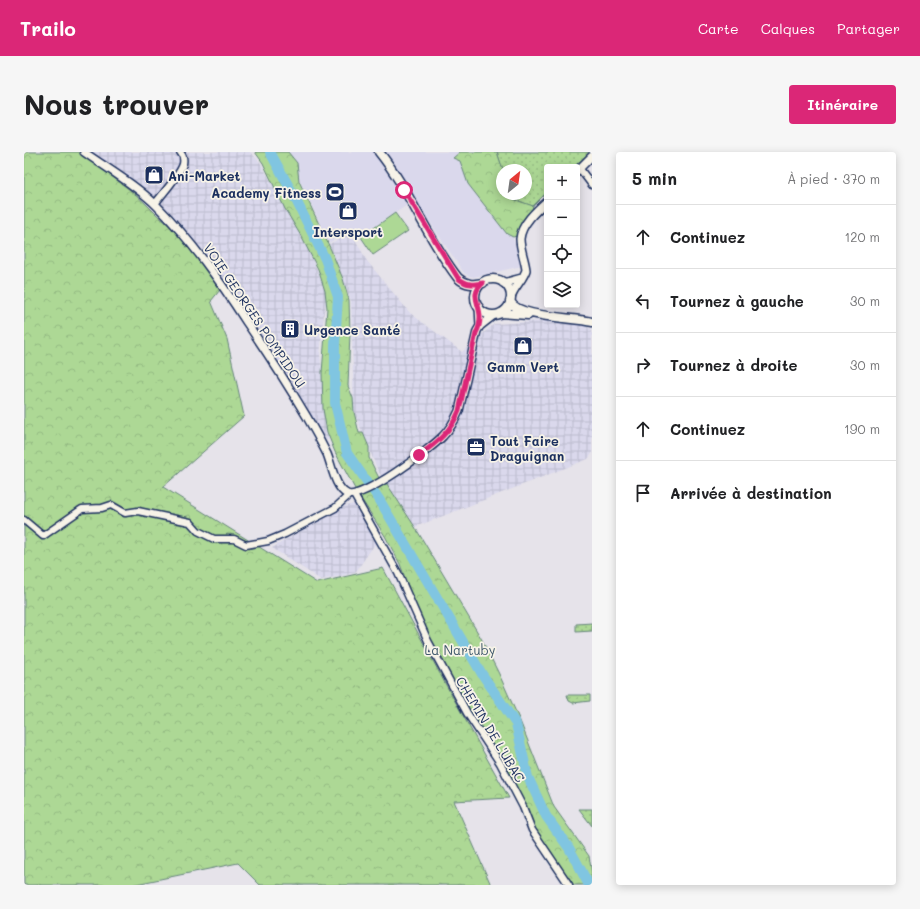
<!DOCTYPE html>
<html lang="fr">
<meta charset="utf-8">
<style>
body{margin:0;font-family:Mali,sans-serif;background:#f6f6f6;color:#202124}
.controls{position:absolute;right:12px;top:12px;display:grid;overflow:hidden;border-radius:4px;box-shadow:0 2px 10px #0003}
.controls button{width:36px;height:36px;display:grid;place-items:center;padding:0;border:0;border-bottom:1px solid #e0e0e0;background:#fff;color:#202124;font:20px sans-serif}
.compass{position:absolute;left:472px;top:12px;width:36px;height:36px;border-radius:50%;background:#fff;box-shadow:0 2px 10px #0003;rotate:29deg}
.stop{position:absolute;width:12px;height:12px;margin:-9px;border:3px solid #db2777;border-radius:50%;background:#fff}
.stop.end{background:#db2777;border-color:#fff;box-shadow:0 1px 4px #0008}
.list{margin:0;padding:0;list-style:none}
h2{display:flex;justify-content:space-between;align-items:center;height:52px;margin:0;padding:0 16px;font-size:17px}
h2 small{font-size:13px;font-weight:400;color:#757577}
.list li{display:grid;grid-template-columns:26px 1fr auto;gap:12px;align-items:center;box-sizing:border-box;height:64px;padding:0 16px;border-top:1px solid #e0e0e0}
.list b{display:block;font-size:15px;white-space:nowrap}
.list em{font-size:13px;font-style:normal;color:#757577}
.icon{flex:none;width:22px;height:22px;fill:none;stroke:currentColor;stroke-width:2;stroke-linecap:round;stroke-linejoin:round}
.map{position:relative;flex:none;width:568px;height:733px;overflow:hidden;border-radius:4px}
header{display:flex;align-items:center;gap:24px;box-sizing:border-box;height:56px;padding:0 20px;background:#db2777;color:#fff}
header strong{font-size:19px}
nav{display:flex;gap:22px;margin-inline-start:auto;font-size:14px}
.intro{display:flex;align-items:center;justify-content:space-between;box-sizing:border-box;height:96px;padding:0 24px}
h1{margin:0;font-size:28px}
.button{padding:10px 18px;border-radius:4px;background:#db2777;color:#fff;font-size:14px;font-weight:700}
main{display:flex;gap:24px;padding:0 24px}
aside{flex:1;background:#fff;border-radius:4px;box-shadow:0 2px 10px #0003}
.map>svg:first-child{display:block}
.built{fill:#dad8ec}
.industrial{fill:url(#industrial-grid)}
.grass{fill:url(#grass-dots);stroke:#64847a}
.forest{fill:url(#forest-crowns);stroke:#64847a}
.green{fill:#add895;stroke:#64847a}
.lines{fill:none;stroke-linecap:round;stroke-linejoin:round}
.river{stroke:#80c5e1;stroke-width:10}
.minor-casing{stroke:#1b2f5e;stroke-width:9}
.tertiary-casing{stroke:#1b2f5e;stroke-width:10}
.secondary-casing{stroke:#1b2f5e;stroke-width:11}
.minor{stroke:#f7f3e8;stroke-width:6}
.tertiary{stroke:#f7f3e8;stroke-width:7}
.secondary{stroke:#f7f3e8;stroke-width:8}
.route{stroke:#db2777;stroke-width:5}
.labels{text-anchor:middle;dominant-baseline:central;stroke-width:3.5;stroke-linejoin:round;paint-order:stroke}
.poi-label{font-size:13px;font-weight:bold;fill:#1b2f5e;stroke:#f7f3e8;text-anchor:start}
.street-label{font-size:13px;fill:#1b2f5e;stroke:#f7f3e8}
.park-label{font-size:13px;fill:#40596c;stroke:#f7f3e8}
</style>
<header>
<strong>Trailo</strong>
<nav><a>Carte</a><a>Calques</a><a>Partager</a></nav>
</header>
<div class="intro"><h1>Nous trouver</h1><a class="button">Itinéraire</a></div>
<main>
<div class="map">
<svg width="568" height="733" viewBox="0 0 568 733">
<defs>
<pattern id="industrial-grid" width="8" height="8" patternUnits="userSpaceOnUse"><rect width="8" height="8" fill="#dad8ec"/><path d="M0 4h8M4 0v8" fill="none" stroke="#babacd"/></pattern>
<pattern id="grass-dots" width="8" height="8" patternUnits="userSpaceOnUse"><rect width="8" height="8" fill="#add895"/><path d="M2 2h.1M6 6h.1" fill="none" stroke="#94ba83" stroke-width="1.8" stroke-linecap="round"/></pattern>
<pattern id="forest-crowns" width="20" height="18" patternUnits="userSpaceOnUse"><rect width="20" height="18" fill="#add895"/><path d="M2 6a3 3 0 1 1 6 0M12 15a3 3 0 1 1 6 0" fill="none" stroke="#94ba83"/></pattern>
</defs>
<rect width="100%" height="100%" fill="#e6e3ea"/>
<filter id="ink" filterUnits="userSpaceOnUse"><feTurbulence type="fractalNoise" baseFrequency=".025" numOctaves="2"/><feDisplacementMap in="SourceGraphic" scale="8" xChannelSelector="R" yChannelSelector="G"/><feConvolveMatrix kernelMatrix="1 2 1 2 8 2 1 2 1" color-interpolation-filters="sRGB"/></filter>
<g filter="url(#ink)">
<!-- built -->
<path class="built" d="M259,0H445L439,13L489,85L498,114L450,125L445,124L440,121L391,48L333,86L328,77L305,91L269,14Z"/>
<!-- industrial -->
<path class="industrial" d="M68,0H226L236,10L281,90L304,143L300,160L296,203L308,286L302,288L235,179L179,98L126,41Z
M327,80L343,109L386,161L438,200L470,172L517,169L553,171L568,177V302L564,307L391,375L354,319L330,260L327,149L304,93Z
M330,352L353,389L331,421L297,428L248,396L317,355Z"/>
<!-- grass -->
<path class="grass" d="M473,0H566L550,15H523V40L509,54L488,47L487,42H502V18H479Z
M568,471V479L552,480V472Z
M543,543H566V549L549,551L545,549Z
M555,657H568V674Z"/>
<!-- forest -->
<path class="forest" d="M0,0H57C73,14 89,25 106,38C115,45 123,53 131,61C156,83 181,107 196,138L187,149L203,187L220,264L139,335L293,431L359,416L422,533L485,646L430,649L467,733H236L214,711L107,733H0Z
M231,0H264L273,11L275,29L307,98L319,127L325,148L326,181L324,234L329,246L330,260L335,281H339L345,295V306L355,326L363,332L391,375L457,486L475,522L496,569L530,655L565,704L568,722V733H550L511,678L404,489L376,412L361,384L331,337L311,300L303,280L299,257L298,221L303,156L301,139L294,117L277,84L261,57L239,11Z
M436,0H473L479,18L478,42H487L489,47L509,54L508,57L499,71L493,84L489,85L483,82L444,32L436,9L429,6Z"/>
<!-- green -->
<path class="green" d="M371,61L384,79L349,103L337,85Z"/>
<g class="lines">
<!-- river -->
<path class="river" d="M246,0L270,44L301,107L314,145L311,193V251L323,301L355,347L458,522L492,572L504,625L522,664L545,696L565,733"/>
<!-- minor casing -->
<g class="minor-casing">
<path id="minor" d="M556,17L568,33
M131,52C138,42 156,23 159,12C160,7 159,3 156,0
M330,343L374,421L404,489L443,561L476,611L499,655L508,678L545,733
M0,368L19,384L58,357L78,356L87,353L101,361L114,359L166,370L174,379L190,387H210L222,393L244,389L261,382L311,356L325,343"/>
</g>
<!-- tertiary casing -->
<g class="tertiary-casing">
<path id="tertiary" d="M60,0C84,17 112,33 133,54C168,89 196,129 223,171C244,202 264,233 283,265C290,277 297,290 303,302C308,314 311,336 323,342C337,349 408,296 419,284C426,277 431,268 435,259L453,179L456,174L470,163
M553,19L568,4
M479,131L498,126
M487,145C490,135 499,128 502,118C501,108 496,97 496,87C497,72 513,58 523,49
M455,155L456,174"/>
</g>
<!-- secondary casing -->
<g class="secondary-casing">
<path id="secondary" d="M355,0C385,37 404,88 434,126C442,133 449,133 459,131
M451 145a18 18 0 1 1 36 0a18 18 0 1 1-36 0Z
M486,149C493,166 550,165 568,170
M477,161L504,163"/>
</g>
<!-- minor -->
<use href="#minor" class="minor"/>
<!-- tertiary -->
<use href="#tertiary" class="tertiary"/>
<!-- secondary -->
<use href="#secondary" class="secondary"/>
</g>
</g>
<g class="lines" filter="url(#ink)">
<!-- route -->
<path class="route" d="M380,38L434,126C442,133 449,133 459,131C445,143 456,151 456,165C456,171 455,176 452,181L435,259C427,279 413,291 395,303"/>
</g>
<!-- icons -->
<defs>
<g id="shop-square" transform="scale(1)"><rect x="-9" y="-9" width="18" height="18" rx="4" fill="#1b2f5e" stroke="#f7f3e8"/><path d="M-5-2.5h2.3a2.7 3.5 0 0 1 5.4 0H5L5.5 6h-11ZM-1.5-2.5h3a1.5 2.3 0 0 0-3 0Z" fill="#fff"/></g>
<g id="stadium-square" transform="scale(1)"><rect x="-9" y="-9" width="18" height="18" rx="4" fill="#1b2f5e" stroke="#f7f3e8"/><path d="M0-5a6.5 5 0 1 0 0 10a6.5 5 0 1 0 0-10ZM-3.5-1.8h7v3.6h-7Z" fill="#fff"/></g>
<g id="building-square" transform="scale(1)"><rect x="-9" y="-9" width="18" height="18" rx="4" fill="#1b2f5e" stroke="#f7f3e8"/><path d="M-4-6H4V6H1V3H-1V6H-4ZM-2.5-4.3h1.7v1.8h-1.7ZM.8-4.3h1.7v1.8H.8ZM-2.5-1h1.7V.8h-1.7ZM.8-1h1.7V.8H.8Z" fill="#fff"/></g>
<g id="office-square" transform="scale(1)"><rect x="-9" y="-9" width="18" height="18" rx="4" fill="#1b2f5e" stroke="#f7f3e8"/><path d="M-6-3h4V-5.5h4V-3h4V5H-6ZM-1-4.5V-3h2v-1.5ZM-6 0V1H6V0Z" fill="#fff"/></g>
</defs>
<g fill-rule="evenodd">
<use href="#shop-square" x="130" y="23"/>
<use href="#stadium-square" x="311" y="40"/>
<use href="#shop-square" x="324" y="59"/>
<use href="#building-square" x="266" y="177"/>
<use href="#shop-square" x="499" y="194"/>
<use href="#office-square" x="452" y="295"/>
</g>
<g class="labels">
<!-- poi labels -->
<g class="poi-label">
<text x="144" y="23">Ani-Market</text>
<text x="297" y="40" text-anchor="end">Academy Fitness</text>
<text x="324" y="79" text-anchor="middle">Intersport</text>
<text x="280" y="177">Urgence Santé</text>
<text x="499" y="214" text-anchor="middle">Gamm Vert</text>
<text x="466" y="288">Tout Faire<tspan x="466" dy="15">Draguignan</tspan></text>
</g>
<!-- street labels -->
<g class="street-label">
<text transform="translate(231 163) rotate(56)">VOIE GEORGES POMPIDOU</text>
<text transform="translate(467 577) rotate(59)">CHEMIN DE L'UBAC</text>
</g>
<!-- park labels -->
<g class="park-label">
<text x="436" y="497">La Nartuby</text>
</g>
</g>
</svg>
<div class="controls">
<button>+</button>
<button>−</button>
<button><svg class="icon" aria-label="locate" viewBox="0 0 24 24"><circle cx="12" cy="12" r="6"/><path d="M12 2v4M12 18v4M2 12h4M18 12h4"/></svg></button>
<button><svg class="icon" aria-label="layers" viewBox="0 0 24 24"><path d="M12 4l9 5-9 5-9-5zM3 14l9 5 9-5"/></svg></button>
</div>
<svg class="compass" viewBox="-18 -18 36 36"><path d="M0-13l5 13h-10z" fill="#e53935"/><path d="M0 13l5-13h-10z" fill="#757577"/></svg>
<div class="stop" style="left:380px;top:38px"></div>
<div class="stop end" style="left:395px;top:303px"></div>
</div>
<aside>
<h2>5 min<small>À pied · 370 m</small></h2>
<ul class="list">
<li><svg class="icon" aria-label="ahead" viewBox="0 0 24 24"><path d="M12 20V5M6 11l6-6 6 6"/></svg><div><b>Continuez</b></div><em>120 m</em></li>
<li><svg class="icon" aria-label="left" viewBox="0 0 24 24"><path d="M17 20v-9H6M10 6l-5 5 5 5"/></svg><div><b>Tournez à gauche</b></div><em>30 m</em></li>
<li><svg class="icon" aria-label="right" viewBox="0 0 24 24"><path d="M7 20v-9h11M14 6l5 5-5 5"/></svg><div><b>Tournez à droite</b></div><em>30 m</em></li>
<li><svg class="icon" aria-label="ahead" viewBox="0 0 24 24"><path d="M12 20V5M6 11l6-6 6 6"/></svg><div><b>Continuez</b></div><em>190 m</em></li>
<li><svg class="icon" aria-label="arrive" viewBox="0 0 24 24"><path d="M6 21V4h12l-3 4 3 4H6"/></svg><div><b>Arrivée à destination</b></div></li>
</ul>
</aside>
</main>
